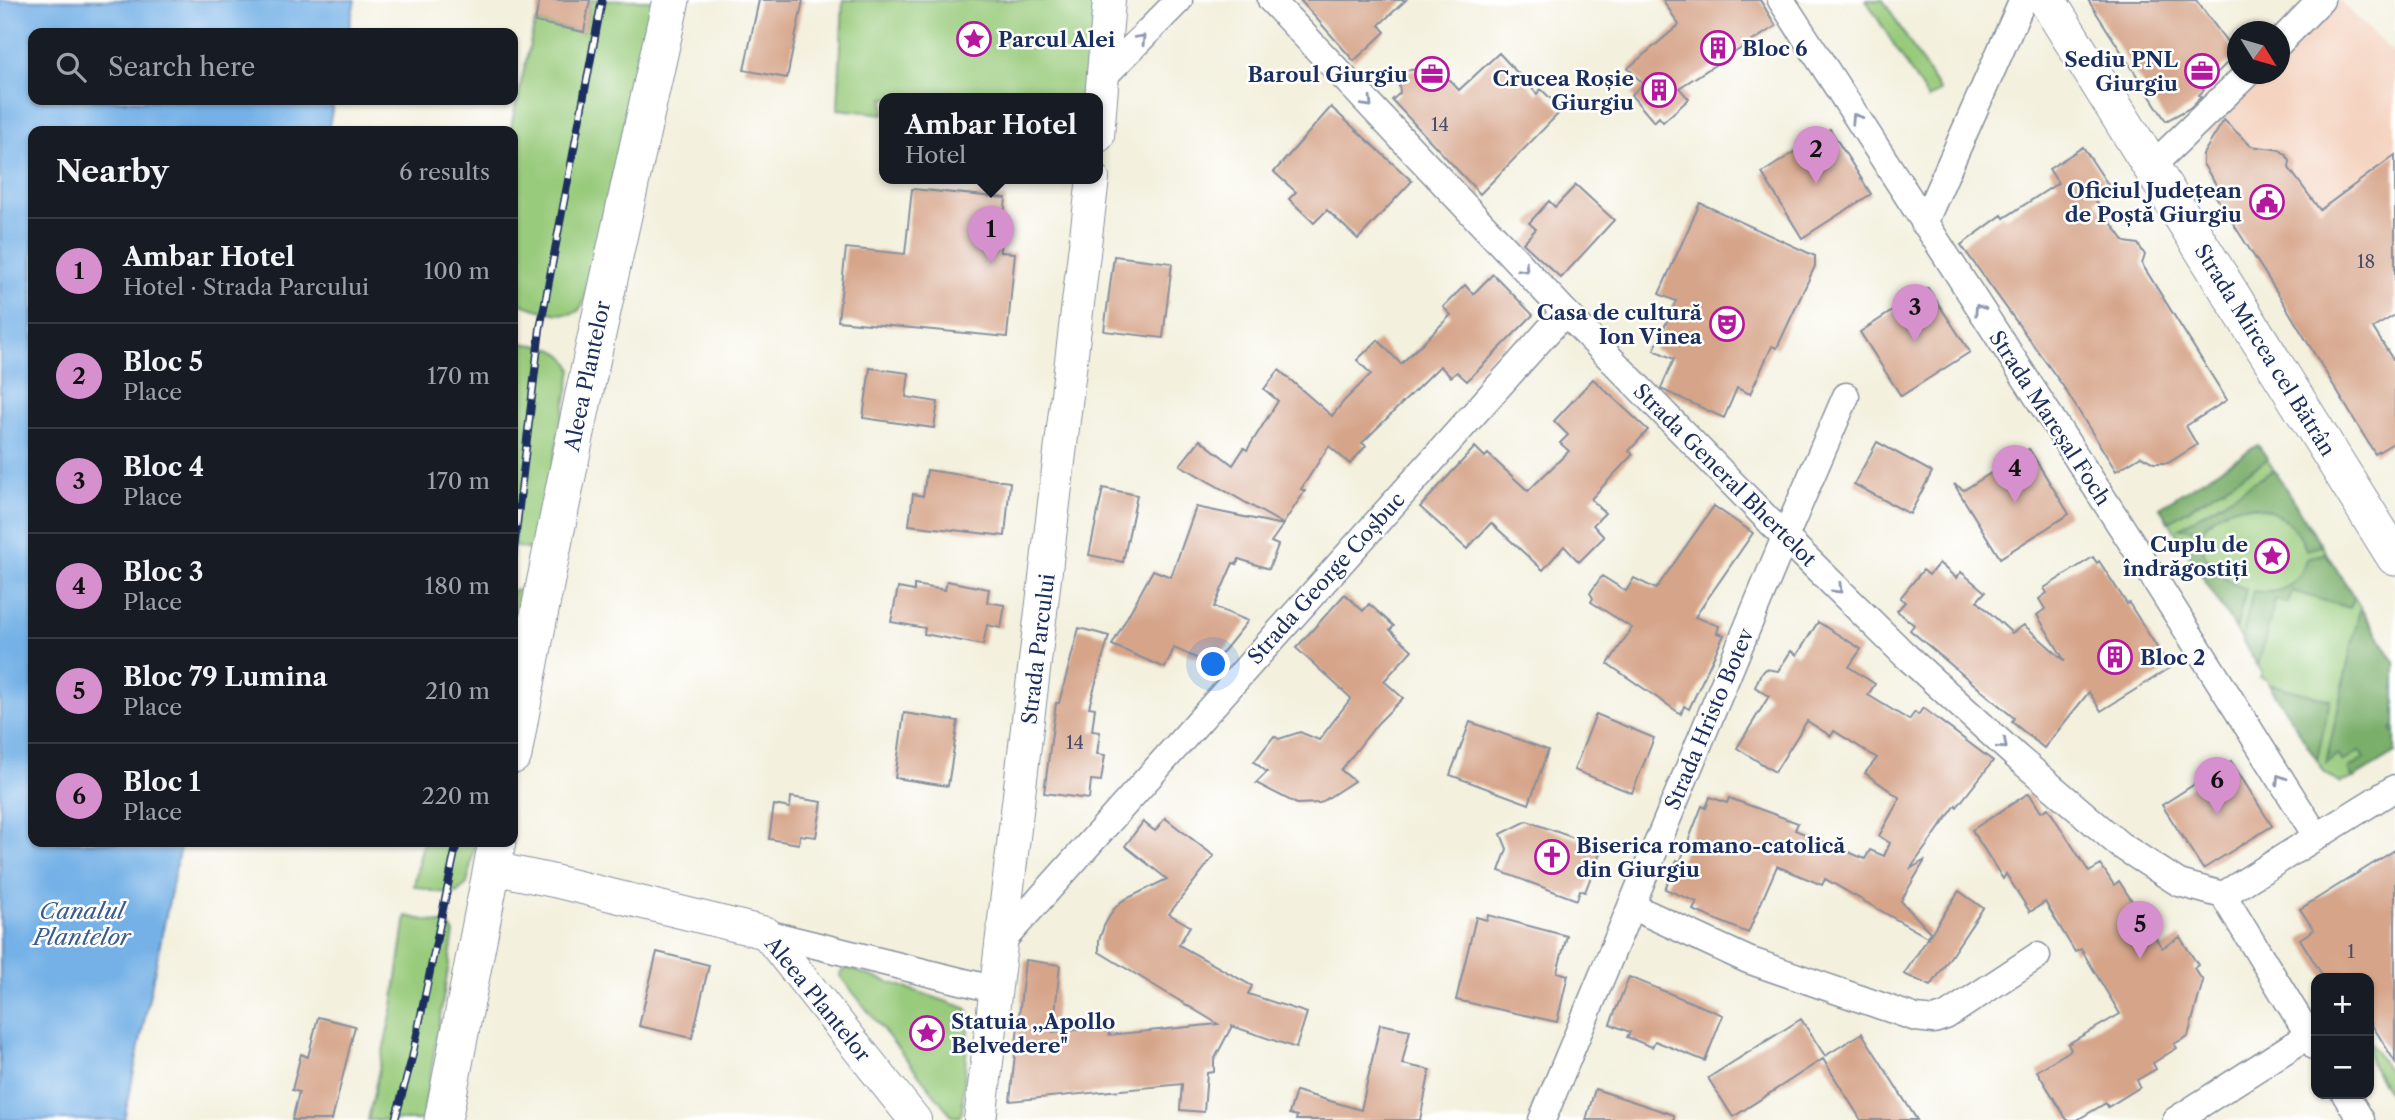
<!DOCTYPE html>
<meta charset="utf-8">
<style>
body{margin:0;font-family:"Libre Caslon Text",serif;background:#20242c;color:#f1f3f6}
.controls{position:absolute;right:21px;bottom:21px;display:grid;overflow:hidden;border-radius:14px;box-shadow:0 2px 5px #0004}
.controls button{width:63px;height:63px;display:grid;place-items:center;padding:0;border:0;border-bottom:2px solid #363941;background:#171b24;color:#f1f3f6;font:35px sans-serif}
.compass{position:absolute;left:2227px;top:21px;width:63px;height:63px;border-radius:50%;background:#171b24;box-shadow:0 2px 5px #0004;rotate:127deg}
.you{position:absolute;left:1214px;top:665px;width:24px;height:24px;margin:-18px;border:5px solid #fff;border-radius:50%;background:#1a73e8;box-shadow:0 0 0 10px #1a73e833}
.badge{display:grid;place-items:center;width:46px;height:46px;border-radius:50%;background:#d690ce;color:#111;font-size:23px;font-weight:700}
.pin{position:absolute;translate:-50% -58px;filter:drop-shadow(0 2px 4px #0008)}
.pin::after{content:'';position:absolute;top:37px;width:24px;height:21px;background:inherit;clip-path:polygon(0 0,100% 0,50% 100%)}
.popup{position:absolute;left:879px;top:93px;width:224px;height:91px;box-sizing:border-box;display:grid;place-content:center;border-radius:14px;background:#171b24;filter:drop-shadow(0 2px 5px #0005);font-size:23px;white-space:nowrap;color:#9ea1a6}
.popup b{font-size:26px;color:#f1f3f6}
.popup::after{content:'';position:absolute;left:50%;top:100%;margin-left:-14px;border:14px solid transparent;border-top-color:#171b24}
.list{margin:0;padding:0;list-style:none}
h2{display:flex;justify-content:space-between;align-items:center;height:91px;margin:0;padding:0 28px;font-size:30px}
h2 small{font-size:23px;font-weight:400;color:#9ea1a6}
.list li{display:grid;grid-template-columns:46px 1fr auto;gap:21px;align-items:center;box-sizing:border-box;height:105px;padding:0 28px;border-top:2px solid #363941}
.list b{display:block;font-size:26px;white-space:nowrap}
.list p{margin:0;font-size:23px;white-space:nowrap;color:#9ea1a6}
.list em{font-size:23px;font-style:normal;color:#9ea1a6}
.icon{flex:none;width:38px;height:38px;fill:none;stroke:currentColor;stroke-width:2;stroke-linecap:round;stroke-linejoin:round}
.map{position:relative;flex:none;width:2395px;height:1120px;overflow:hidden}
.search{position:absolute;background:#171b24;box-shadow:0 2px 5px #0004;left:28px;top:28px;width:490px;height:77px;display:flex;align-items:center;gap:18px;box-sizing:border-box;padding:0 24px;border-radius:14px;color:#9ea1a6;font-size:26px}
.panel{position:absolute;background:#171b24;box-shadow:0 2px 5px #0004;left:28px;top:126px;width:490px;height:721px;border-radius:14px}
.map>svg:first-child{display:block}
.built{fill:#f4d3c0}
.green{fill:#99cb7b;stroke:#5a7d6c;stroke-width:2}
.forest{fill:#7aaf6b;stroke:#4a6f64;stroke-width:2}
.water{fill:#74b1e6;stroke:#4870a2;stroke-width:2}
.building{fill:#d6a489}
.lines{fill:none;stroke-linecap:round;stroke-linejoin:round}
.minor-casing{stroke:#87909e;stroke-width:29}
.tertiary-casing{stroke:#87909e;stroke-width:34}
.secondary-casing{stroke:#87909e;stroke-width:39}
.minor{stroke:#fff;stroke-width:26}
.tertiary{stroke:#fff;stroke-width:32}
.secondary{stroke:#fff;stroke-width:37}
.rail-casing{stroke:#1b2f5e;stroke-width:8}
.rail{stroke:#fff;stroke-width:5;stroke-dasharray:16;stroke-linecap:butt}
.oneway{stroke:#8d97ae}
.labels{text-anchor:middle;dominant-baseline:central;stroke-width:5;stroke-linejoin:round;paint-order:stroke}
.number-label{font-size:18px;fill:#4a4c69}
.poi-label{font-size:21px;font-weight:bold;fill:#1b2f5e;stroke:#fff;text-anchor:end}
.street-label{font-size:21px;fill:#1b2f5e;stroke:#fff}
.water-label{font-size:23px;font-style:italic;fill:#3a5c8e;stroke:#fff}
</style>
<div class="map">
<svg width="2395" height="1120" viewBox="0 0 2395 1120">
<rect width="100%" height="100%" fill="#fff"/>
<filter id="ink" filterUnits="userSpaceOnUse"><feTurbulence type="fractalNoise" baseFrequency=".0143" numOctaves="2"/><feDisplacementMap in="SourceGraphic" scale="14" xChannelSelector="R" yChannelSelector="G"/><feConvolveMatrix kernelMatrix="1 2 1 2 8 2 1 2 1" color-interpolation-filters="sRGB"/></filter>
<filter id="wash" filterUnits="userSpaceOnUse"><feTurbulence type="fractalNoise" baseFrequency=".00686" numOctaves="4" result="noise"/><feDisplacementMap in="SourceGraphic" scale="28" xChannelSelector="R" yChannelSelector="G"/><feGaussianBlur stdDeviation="1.57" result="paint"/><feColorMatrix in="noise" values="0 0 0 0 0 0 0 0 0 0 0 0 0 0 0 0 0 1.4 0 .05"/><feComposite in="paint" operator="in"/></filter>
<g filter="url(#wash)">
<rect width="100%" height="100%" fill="#f3f0dd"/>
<!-- built -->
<path class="built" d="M2339,0L2395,55V187L2268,278L2215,195L2220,191L2203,164V154L2217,136L2205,132L2265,74H2280V59Z"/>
<!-- green -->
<path class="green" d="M590,0H653L585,300C582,306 580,311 574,313C562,317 522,307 513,299V131H510L535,22L584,32Z
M843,0H1109L1098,98H884V114L838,109Z
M1866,0H1883L1940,91L1928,99Z
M513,342C534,346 565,344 572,370L535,551L513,546Z
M2258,445L2395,662V753L2353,778L2340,783L2325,773L2266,679L2260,677L2262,672L2160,507Z
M513,590L522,591L528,600L513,676Z
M423,842H475L467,884L456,893L436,892L414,886Z
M406,916L448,925L454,933L423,1120H368L393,1006Z
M847,968L966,1008L969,1014L962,1112L959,1117L952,1116L840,976L841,971Z
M2369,1040L2395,1083V1088L2388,1092L2369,1060Z"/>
<!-- forest -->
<path class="forest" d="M2258,445L2268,459L2168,522L2160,507Z
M2274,470L2321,546L2306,550C2292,506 2229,487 2202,531L2180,528Z
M2177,536L2201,539C2203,565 2223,581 2246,589L2236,630Z
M2326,553L2354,597L2349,608L2292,591L2288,603L2275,600L2258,666L2242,640L2253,591C2279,596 2301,585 2306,559Z
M2360,608L2395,663V727L2391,729L2395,735V753L2353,778L2348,769L2364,759L2360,751L2343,762L2338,754L2326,763Z
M2269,684L2330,700L2317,760Z"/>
<!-- water -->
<path class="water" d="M0,0H355L348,33H33V100H334L328,131H33V842H181L124,1120H0Z"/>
<g id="blocks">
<!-- building -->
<path class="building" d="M539,0H590L584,32L535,22Z
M759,0H803L787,78L744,70Z
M1300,0H1406L1379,25L1385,32L1354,61Z
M1663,0H1760L1776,26L1679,88L1689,99L1663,122L1659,117L1654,122L1631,95L1643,84L1628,68L1679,25Z
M2088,0H2196L2236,54L2202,88L2204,90L2199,95L2201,97L2190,108L2166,121Z
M1499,53L1537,94L1541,89L1562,110L1480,194L1392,100L1400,93L1399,84L1403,71L1426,68L1432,62L1459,90Z
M1331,107L1412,181L1358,239L1327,210L1314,223L1289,199L1296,192L1274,172Z
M2224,120L2251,146L2280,150L2286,155L2290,161L2289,168L2320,210L2395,155V315L2373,328L2395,363V442L2375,454L2280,297L2215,195L2220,191L2203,164V154Z
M1830,129L1871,194L1802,238L1762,173Z
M2083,147L2111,189L2095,200L2125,242L2138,244L2145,255L2142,264L2227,400L2186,426L2197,445L2168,463H2154L2141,456L2116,471L2063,386L1961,245L2002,215L2004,218L2058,183L2049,169Z
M1576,185L1614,220L1561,278L1523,243L1536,229L1529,223L1549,201L1555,207Z
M912,189L1006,198L1000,252L1015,253L1007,337L838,321L846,248L905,254Z
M1700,203L1815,256V266L1777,348L1772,346L1750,394L1737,388L1724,418L1663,390L1661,388L1674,359L1654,350L1676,301L1659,294Z
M1114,256L1172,263L1163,338L1104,331Z
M1493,274L1533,315L1467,381L1457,372L1451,377L1440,366L1362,443L1366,446L1350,464L1329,446L1301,489L1305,491L1283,524L1180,465L1200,440L1233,465L1244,448L1247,450L1278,401L1264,389L1279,370L1332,416L1344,401L1371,374L1357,360L1378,340L1401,364L1451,315L1443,307L1465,285L1473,294Z
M1928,288L1970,352L1901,396L1860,332Z
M870,368L909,373L906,397L938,402L934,428L863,418Z
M1593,379L1648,430L1629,451L1633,454L1591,499L1605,513L1593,525L1604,537L1579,562L1564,546L1543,570L1491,523L1467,549L1420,507L1475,447L1485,457L1488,454L1528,491L1569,451L1560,443L1568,435L1554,421Z
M1877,442L1932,472L1910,514L1854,484Z
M2029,449L2069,514L2000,558L1954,484L1964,490Z
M927,470L1010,482L1005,536L909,525L913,494L923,496Z
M1103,488L1137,495L1123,562L1089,555Z
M1714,506L1753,533L1695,617L1719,626L1717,633L1724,635L1689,709L1684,706L1681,714L1608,664L1632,628L1591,602L1593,598L1590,593L1602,576L1626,591L1634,578L1656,589Z
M1196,507L1283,525L1271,542L1278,545L1269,569L1239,559L1237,564L1233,563L1214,607L1248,621L1227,647L1212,665L1174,648L1165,668L1112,645L1153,570L1171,577Z
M2093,557L2097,563L2099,561L2127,604L2129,603L2170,668L2101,711L2089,692L2044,748L2012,722L2014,718L1910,630L1914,625L1897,611L1905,602L1900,598L1923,570L1929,575L1939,563L1956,578L1961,572L1985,592L1977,601L2012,633L2024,625L2065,661L2037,615L2045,609L2039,599L2047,593L2044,588Z
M947,581L989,589L987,602L1005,605L1001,628L987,625L983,645L924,634L925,628L891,622L898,588L914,591V585L945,590Z
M1345,594L1363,611L1369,604L1394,626L1390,630L1412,650L1384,681L1403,698L1378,723L1341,770L1354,781L1320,803L1297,804L1256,783L1267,772L1254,762L1274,736L1279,739L1300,732L1319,740L1351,698L1296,648Z
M1818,622L1861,649L1849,667L1875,684L1868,695L1909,720L1915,712L1918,715L1923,708L1993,761L1957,807L1956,805L1910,869L1925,860L1901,901L1930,932L1927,937L1825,879L1822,885L1777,866L1748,933L1693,910L1697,902L1665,889L1677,860L1680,862L1702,806L1706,808L1710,797L1727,803L1729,798L1798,823L1795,830L1865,859L1870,850L1884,856L1890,843L1879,836L1900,798L1865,773L1877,758L1834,731L1831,736L1807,721L1775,772L1737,748L1769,696L1755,687L1760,675L1766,669L1778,671L1791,651L1797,655Z
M1079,628L1109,636L1089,707L1095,708L1092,731L1100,732L1097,754L1105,755L1101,781L1091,780L1089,799L1044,793L1056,703H1059Z
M904,713L958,721L948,786L895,778Z
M1596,714L1654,738L1632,793L1574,770Z
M1470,722L1548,750L1529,804L1450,775Z
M2231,761L2272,826L2203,869L2162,805Z
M2029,793L2041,812L2048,808L2089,872L2101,865L2114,885L2119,881L2162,948L2180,937L2198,965L2194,968L2203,981L2188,1036L2174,1044L2177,1048L2153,1063L2156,1069L2137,1080L2140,1087L2108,1107L2106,1103L2077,1120H2067L2037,1071L2071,1050L2068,1044L2120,1014L2081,949L2075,952L2045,902L2030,912L2006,874L2003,879L1972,830Z
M791,797L822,802L816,837L800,835L799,844L769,839L774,805L790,808Z
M1165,818L1214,856L1169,914L1190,926L1179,945L1252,986L1248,994L1307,1013L1296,1048L1232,1026L1214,1060V1072L1207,1073L1204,1112L1180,1110L1182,1084L1010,1101L1025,960L1060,965L1053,1032L1109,1027V1035L1218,1024L1099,952V940L1104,926L1113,910L1122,901L1167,879L1125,846L1143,822L1155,831Z
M1527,821L1602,848L1585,892L1580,890L1577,900L1499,871L1507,849L1501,834Z
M2395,850V1062L2369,1020V978H2324L2300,939L2314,930L2300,909Z
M1959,891L1983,908L1931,986L1904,974Z
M1488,915L1567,936L1557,972L1568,975L1557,1022L1456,1000L1476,917L1487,920Z
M657,952L709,965L692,1038L639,1026Z
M1629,977L1723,1015L1705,1061L1655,1041L1652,1047L1627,1037L1630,1032L1610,1024Z
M318,1017L355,1026L332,1120H292L299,1092L292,1090L301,1054L308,1057Z
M1801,1019L1825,1056L1862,1033L1917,1120H1861L1823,1059L1733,1117L1708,1078Z
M1380,1024L1410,1030L1402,1064L1430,1070L1420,1120H1296L1297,1116L1289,1114L1296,1091L1361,1110Z
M1595,1089L1674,1115V1120H1586Z"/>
</g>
</g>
<g filter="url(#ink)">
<use href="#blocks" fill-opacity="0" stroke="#87909e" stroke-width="2"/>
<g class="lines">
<!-- minor casing -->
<g class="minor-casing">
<path id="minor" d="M1271,0L1565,312L1785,537L1904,654L2018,758L2120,845L2179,883L2223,895
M1781,0L2137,551L2317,837
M2280,42L2321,0
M1103,77L1179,0
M2151,167L2247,74
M1924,223L2023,0
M2223,895L2395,788
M2223,895L2316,1047
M1631,906L1748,960L1916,1018L1934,1020L1946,1016L2037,956
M766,933L997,990
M1004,939L1565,312
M2345,1094L2361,1120
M1542,1120L1785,537L1846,396
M2176,1120L2309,1035"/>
</g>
<!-- tertiary casing -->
<g class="tertiary-casing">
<path id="tertiary" d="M1098,136L1109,0
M492,868L554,881L766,933L915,1120
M980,1120L1093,178"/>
</g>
<!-- secondary casing -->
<g class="secondary-casing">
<path id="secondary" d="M2047,0L2395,557
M513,755C558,501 615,251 671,0
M443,1120L497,842"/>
</g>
<!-- minor -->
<use href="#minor" class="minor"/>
<!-- tertiary -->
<use href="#tertiary" class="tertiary"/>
<!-- secondary -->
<use href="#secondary" class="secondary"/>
<!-- rail casing -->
<g class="rail-casing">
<path id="rail" d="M513,558L540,329L602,0
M395,1120L412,1058L457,842"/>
</g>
<!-- rail -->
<use href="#rail" class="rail"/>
</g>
<!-- one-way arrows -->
<defs><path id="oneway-chevron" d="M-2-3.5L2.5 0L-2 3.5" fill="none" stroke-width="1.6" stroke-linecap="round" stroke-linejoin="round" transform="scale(1.75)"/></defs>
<g class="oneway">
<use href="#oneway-chevron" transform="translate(1141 39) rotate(-46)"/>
<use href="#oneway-chevron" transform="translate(1368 103) rotate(47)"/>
<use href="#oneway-chevron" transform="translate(1856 118) rotate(-123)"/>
<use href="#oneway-chevron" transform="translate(1524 268) rotate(47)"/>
<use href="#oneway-chevron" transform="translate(1979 309) rotate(-123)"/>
<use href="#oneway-chevron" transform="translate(1838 589) rotate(45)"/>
<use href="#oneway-chevron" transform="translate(2003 745) rotate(42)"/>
<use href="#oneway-chevron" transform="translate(2280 779) rotate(-122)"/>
</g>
</g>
<!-- icons -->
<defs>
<g id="sight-ring" transform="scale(1.75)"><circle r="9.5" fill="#fff" stroke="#b5179e" stroke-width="1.5"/><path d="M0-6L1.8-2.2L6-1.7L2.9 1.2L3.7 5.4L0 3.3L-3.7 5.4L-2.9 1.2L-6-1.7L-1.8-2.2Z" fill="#b5179e"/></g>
<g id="building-ring" transform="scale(1.75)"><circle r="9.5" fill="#fff" stroke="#b5179e" stroke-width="1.5"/><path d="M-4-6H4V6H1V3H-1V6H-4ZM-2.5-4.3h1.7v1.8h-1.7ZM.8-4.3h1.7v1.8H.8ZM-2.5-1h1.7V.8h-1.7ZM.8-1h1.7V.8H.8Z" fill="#b5179e"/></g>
<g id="office-ring" transform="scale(1.75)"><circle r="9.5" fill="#fff" stroke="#b5179e" stroke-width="1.5"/><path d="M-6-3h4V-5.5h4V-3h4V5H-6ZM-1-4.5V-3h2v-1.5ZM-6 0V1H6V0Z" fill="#b5179e"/></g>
<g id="civic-ring" transform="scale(1.75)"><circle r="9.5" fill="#fff" stroke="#b5179e" stroke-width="1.5"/><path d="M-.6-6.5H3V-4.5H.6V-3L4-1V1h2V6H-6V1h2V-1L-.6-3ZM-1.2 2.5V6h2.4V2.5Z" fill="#b5179e"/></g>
<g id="theatre-ring" transform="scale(1.75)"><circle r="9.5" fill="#fff" stroke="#b5179e" stroke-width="1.5"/><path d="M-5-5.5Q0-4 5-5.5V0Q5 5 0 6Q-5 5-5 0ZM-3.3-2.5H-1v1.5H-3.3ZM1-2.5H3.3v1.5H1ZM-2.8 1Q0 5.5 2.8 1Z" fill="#b5179e"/></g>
<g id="church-ring" transform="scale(1.75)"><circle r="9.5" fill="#fff" stroke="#b5179e" stroke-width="1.5"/><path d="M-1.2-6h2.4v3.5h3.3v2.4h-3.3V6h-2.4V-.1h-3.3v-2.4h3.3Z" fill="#b5179e"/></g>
</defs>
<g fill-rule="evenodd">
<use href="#sight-ring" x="974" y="39"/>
<use href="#building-ring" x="1718" y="48"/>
<use href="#office-ring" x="2202" y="71"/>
<use href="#office-ring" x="1432" y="74"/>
<use href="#building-ring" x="1659" y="90"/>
<use href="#civic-ring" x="2267" y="202"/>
<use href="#theatre-ring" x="1727" y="324"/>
<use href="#sight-ring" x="2272" y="556"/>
<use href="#building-ring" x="2115" y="657"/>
<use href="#church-ring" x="1552" y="857"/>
<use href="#sight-ring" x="927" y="1033"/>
</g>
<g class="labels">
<!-- number labels -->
<g class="number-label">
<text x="1440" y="125">14</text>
<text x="2366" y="262">18</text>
<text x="1075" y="743">14</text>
<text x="2351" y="952">1</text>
</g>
<!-- poi labels -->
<g class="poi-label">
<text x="998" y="39" text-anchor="start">Parcul Alei</text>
<text x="1742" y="48" text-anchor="start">Bloc 6</text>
<text x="2178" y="59">Sediu PNL<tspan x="2178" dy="24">Giurgiu</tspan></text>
<text x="1408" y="74">Baroul Giurgiu</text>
<text x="1634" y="78">Crucea Roșie<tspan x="1634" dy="24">Giurgiu</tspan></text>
<text x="2242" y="190">Oficiul Județean<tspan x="2242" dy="24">de Poștă Giurgiu</tspan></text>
<text x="1702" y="312">Casa de cultură<tspan x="1702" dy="24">Ion Vinea</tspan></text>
<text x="2248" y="544">Cuplu de<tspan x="2248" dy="24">îndrăgostiți</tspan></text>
<text x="2140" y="657" text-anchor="start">Bloc 2</text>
<text x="1576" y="845" text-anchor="start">Biserica romano-catolică<tspan x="1576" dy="24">din Giurgiu</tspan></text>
<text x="951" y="1021" text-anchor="start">Statuia ,,Apollo<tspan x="951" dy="24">Belvedere"</tspan></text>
</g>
<!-- street labels -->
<g class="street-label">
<text transform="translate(2265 350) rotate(58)">Strada Mircea cel Bătrân</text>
<text transform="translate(587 376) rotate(-78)">Aleea Plantelor</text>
<text transform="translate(2050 418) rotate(57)">Strada Mareșal Foch</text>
<text transform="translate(1725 475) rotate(45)">Strada General Bhertelot</text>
<text transform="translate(1326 578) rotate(-48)">Strada George Coșbuc</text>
<text transform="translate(1038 649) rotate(-83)">Strada Parcului</text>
<text transform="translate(1709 719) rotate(-67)">Strada Hristo Botev</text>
<text transform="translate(818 999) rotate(51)">Aleea Plantelor</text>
</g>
<!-- water labels -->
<g class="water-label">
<text x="82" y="911">Canalul<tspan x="82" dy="26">Plantelor</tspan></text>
</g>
</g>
</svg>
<div class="controls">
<button>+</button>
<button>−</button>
</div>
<svg class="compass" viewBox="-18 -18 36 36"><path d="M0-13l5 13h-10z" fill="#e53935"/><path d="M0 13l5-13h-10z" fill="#9ea1a6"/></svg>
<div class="you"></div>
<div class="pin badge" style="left:991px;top:264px">1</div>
<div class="popup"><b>Ambar Hotel</b>Hotel</div>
<div class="pin badge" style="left:1816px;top:184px">2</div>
<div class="pin badge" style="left:1915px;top:342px">3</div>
<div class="pin badge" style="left:2015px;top:503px">4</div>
<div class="pin badge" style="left:2140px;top:959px">5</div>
<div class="pin badge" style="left:2217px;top:815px">6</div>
<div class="search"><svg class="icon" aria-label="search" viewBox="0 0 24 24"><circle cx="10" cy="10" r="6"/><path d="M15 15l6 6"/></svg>Search here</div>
<section class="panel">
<h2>Nearby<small>6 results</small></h2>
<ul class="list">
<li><span class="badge">1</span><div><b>Ambar Hotel</b><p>Hotel · Strada Parcului</p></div><em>100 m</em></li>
<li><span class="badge">2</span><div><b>Bloc 5</b><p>Place</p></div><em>170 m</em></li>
<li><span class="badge">3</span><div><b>Bloc 4</b><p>Place</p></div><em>170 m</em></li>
<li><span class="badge">4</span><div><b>Bloc 3</b><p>Place</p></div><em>180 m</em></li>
<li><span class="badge">5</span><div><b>Bloc 79 Lumina</b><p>Place</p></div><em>210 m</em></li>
<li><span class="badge">6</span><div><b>Bloc 1</b><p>Place</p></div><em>220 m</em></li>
</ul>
</section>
</div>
